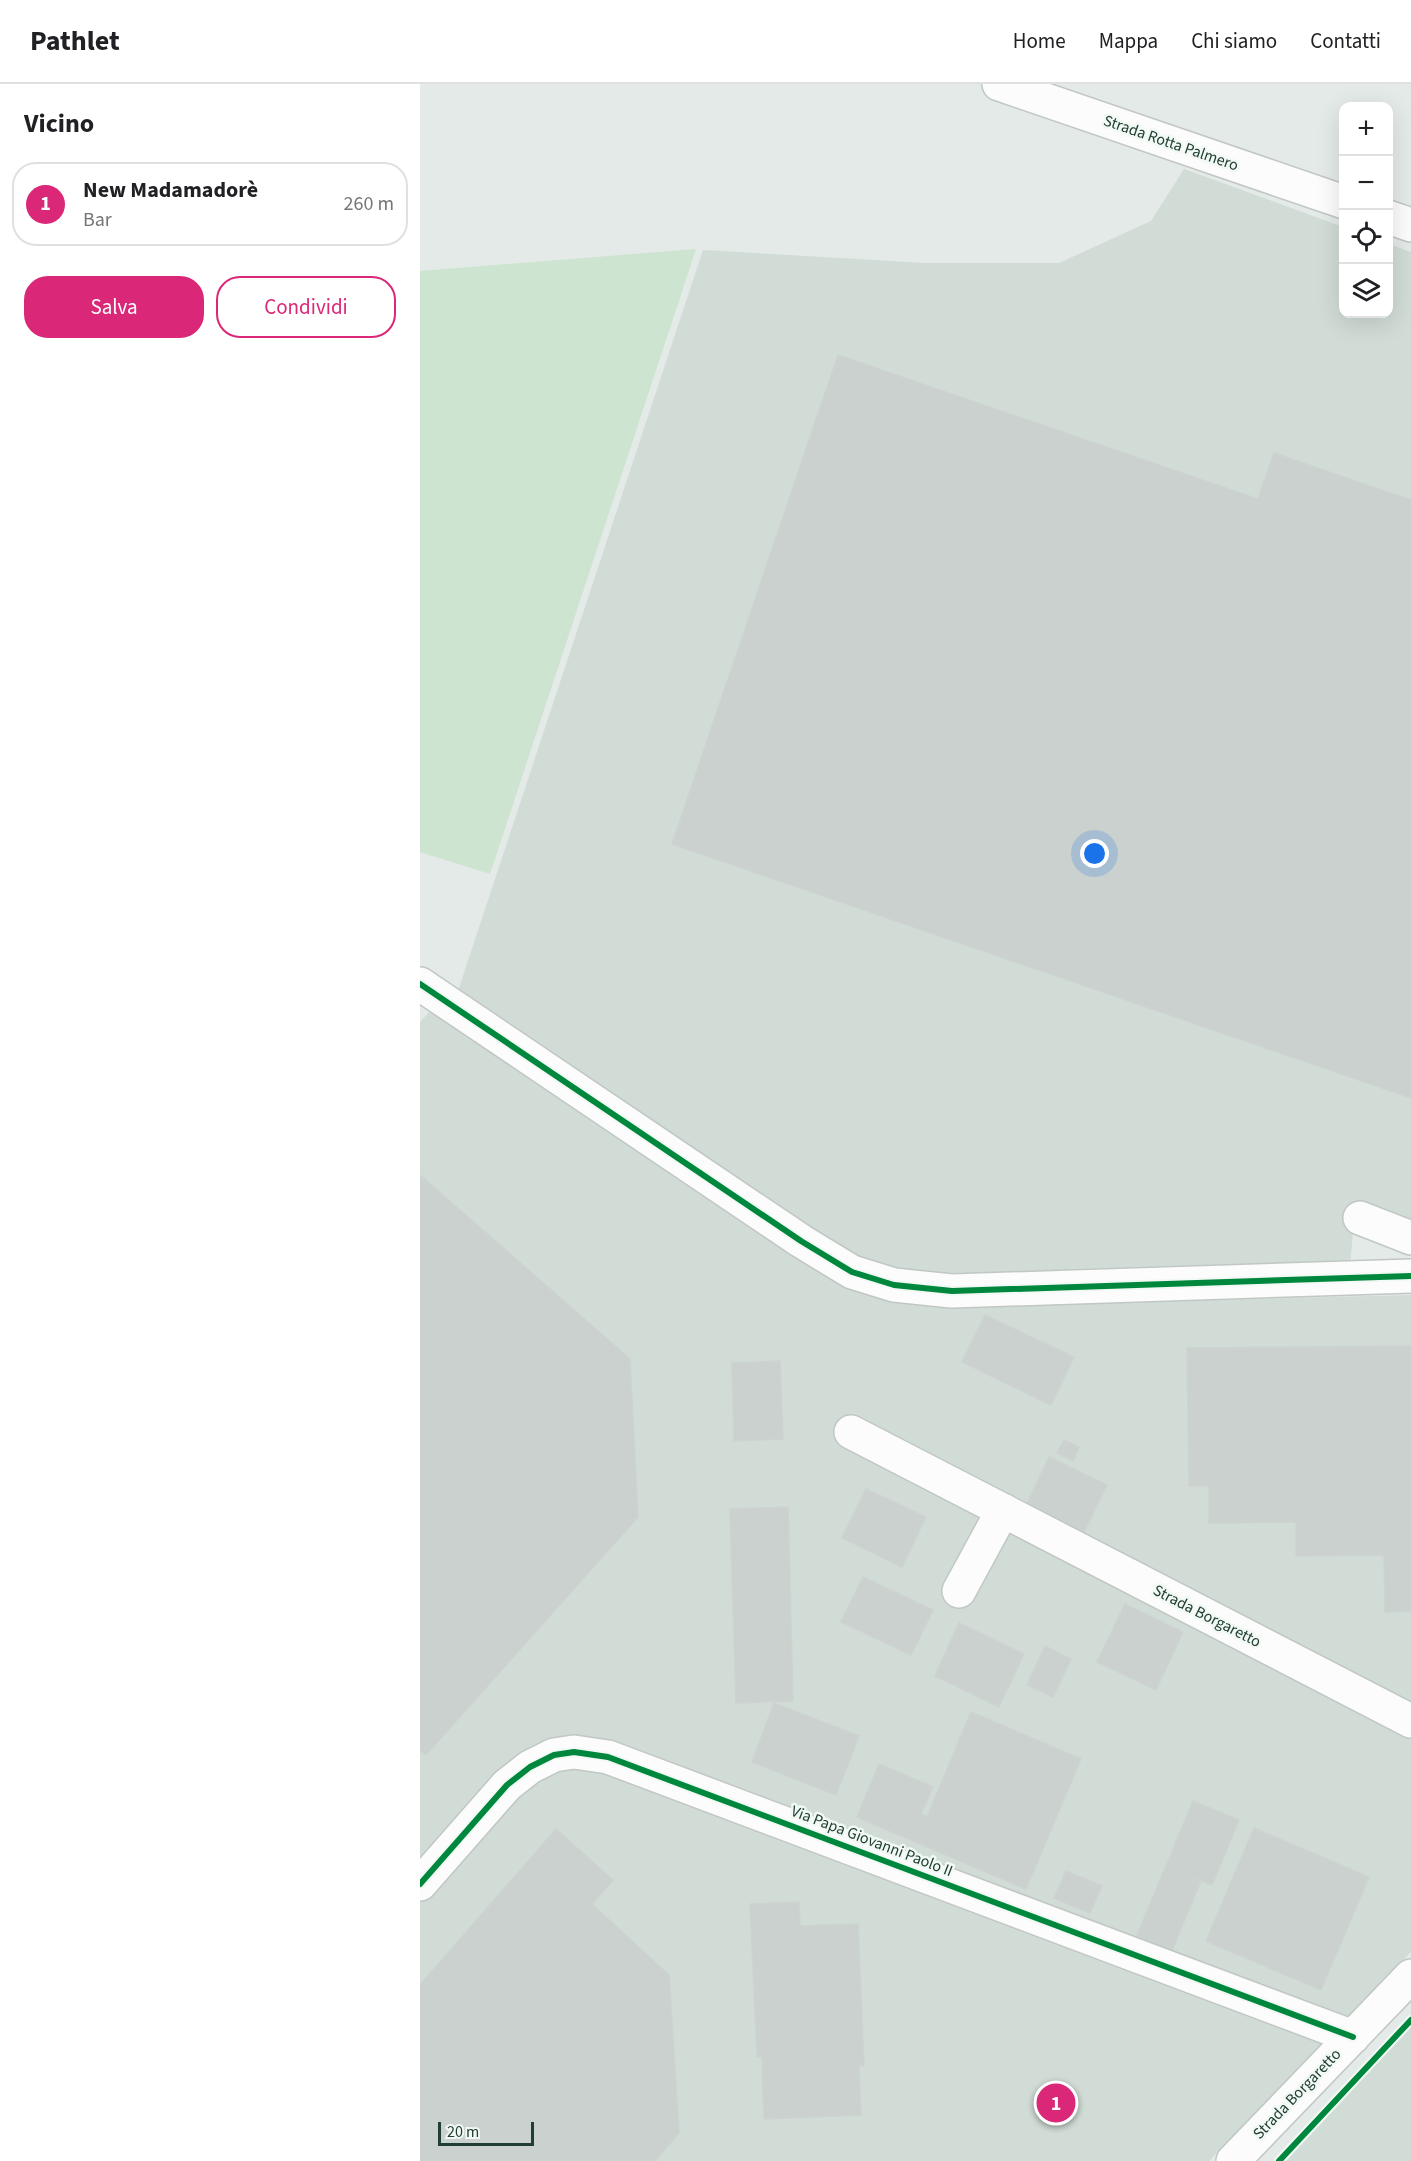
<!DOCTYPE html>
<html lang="it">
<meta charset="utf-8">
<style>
body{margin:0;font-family:"Source Sans 3",sans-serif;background:#f2f2f2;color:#202124}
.controls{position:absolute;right:18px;top:18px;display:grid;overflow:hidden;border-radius:12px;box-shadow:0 6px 24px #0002}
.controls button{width:54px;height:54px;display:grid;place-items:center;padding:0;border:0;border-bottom:2px solid #e0e0e0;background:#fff;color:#202124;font:30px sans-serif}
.scale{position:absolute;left:18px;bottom:15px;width:96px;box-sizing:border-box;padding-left:6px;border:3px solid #203f32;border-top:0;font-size:16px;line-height:21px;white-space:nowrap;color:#203f32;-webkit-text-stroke:4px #f2f9f5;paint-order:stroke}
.you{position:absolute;left:675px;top:770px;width:21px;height:21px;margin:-15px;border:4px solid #fff;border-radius:50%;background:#1a73e8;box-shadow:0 0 0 9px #1a73e833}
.badge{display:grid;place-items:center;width:39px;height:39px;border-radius:50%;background:#db2777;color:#fff;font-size:20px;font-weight:700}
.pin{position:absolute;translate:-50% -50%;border:3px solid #fff;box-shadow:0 2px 6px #0006}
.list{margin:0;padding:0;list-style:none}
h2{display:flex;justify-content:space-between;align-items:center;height:78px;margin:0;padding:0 24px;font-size:26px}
h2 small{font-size:20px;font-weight:400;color:#757577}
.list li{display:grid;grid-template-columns:39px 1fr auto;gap:18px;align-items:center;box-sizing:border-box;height:84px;margin:0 12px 12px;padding:0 12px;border:2px solid #e0e0e0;border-radius:24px}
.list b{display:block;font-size:22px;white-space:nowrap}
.list p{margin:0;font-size:20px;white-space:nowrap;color:#757577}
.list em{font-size:20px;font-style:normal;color:#757577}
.actions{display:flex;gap:12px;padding:18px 24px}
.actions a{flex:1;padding:14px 0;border:2px solid #db2777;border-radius:24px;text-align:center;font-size:21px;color:#db2777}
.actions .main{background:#db2777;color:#fff}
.icon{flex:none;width:33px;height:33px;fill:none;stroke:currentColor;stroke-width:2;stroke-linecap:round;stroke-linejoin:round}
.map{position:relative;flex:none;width:991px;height:2077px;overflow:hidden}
header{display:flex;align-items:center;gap:36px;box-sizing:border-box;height:84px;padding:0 30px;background:#fff;border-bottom:2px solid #e0e0e0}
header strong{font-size:28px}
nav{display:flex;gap:33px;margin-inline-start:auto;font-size:21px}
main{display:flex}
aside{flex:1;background:#fff}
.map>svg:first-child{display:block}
.built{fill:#d1dcd6}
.green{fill:#cce4d0}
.building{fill:#cbd1ce;stroke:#cdd3d0;stroke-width:1.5}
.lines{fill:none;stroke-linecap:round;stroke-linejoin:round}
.minor-casing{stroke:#c1c7c4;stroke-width:36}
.minor{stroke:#fbfcfb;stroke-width:33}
.cycleway-casing{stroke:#f2f9f5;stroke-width:10}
.cycleway{stroke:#00873e;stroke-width:6}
.labels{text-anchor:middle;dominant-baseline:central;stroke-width:5;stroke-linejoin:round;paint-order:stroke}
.street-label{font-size:16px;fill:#203f32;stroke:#f2f9f5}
</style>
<header>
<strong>Pathlet</strong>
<nav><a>Home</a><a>Mappa</a><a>Chi siamo</a><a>Contatti</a></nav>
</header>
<main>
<aside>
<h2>Vicino<small></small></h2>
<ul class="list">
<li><span class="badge">1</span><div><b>New Madamadorè</b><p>Bar</p></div><em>260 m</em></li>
</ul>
<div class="actions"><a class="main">Salva</a><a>Condividi</a></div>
</aside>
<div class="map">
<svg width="991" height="2077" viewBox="0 0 991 2077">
<rect width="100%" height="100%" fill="#e4eae7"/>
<!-- built -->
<path class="built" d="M764,85L923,143L924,230H968L969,160L991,168V1135L950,1121L933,1148L930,1183L535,1192L475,1184L433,1171L38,907L283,166L505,179H639L731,137Z
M13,924L372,1170L423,1202L474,1218L522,1223L991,1211V1868L789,2077H0V938Z
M991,1943V2077H866Z"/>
<!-- green -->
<path class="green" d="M276,165L70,790L0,768V187Z"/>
<!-- building -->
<path class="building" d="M418,271L838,415L854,369L991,416V1014L252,760Z
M0,1091L210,1275L218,1433L6,1671L0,1666Z
M565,1231L654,1273L631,1321L542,1278Z
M991,1262V1527L965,1528L964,1471L876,1472V1438L789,1439V1402H769L767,1264Z
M360,1277L363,1355L314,1357L312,1279Z
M644,1356L659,1363L653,1377L637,1369Z
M629,1373L687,1401L664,1448L607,1420Z
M446,1405L506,1433L482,1483L422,1454Z
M368,1423L373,1617L316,1619L310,1425Z
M443,1493L513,1526L491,1571L421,1538Z
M705,1520L763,1548L736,1606L677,1578Z
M539,1539L604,1570L579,1623L515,1592Z
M625,1562L651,1575L633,1613L607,1601Z
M354,1619L439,1652L416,1711L332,1678Z
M551,1628L661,1675L606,1805L437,1733L459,1680L513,1703L501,1730L507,1733Z
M773,1717L819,1736L792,1801L746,1782Z
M834,1744L949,1793L901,1906L786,1857Z
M136,1745L193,1796L172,1820L249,1891L259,2049L235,2077H0V1901Z
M746,1782L781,1797L752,1866L717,1851Z
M646,1787L682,1802L670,1829L634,1814Z
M379,1818L380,1842L438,1840L444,1982H439L441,2031L344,2035L342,1973H337L330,1820Z"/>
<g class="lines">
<!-- minor casing -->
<g class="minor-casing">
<path id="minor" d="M579,0L924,118
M968,133L991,141
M0,900L381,1157L432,1188L474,1201L532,1207L991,1192
M940,1134L991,1154
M431,1348L991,1637
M539,1507L583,1426
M0,1800L87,1701L110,1683L134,1671L154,1668L188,1673L933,1953
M813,2077L991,1892"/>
</g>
<!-- minor -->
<use href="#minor" class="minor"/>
<!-- cycleway casing -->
<g class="cycleway-casing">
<path id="cycleway" d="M0,900L381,1157L432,1188L474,1201L532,1207L991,1192
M0,1800L87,1701L110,1683L134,1671L154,1668L188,1673L933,1953
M859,2077L991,1936"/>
</g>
<!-- cycleway -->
<use href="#cycleway" class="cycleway"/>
</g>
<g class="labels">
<!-- street labels -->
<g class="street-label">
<text transform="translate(751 59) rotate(19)">Strada Rotta Palmero</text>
<text transform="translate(787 1532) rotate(27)">Strada Borgaretto</text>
<text transform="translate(452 1757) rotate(21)">Via Papa Giovanni Paolo II</text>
<text transform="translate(877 2010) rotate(-46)">Strada Borgaretto</text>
</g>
</g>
</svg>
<div class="controls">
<button>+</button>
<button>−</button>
<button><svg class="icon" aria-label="locate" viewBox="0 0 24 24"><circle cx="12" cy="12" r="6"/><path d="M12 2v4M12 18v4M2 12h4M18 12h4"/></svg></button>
<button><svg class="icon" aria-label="layers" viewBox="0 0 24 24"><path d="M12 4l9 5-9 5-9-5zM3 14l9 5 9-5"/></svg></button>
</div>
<div class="scale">20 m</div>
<div class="you"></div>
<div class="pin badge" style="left:636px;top:2019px">1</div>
</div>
</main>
